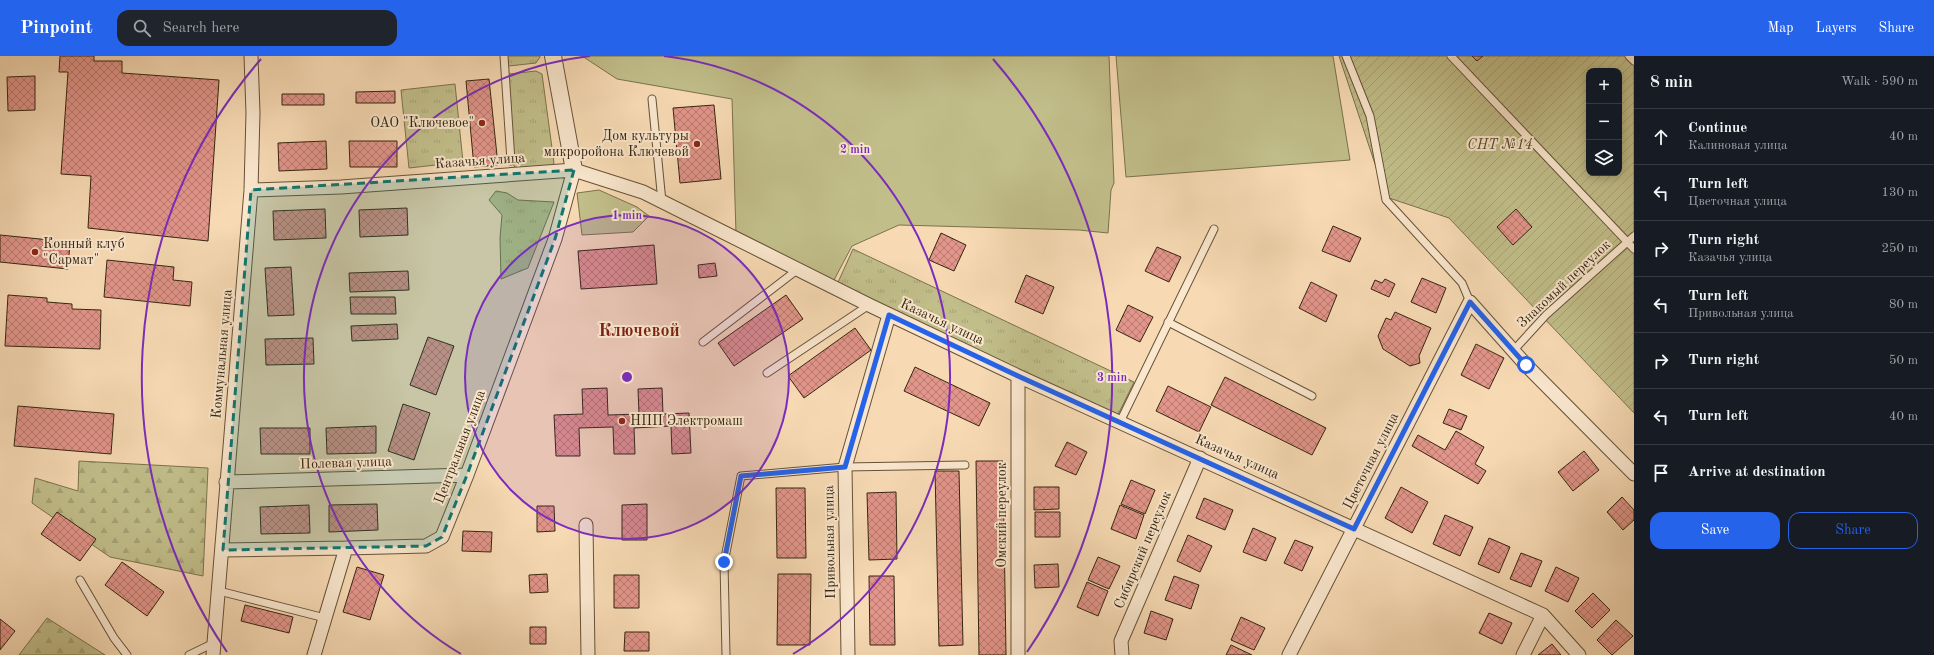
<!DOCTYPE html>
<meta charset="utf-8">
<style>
body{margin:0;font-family:"Old Standard TT",serif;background:#20242c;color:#f1f3f6}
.controls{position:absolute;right:12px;top:12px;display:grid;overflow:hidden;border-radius:8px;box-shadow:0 2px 10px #0003}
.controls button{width:36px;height:36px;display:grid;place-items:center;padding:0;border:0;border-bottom:1px solid #363941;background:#171b24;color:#f1f3f6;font:20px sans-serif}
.stop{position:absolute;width:12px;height:12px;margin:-9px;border:3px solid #2563eb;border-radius:50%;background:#fff}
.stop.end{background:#2563eb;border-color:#fff;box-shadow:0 1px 4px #0008}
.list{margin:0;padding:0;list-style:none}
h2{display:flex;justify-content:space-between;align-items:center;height:52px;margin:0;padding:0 16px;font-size:17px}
h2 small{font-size:13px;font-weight:400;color:#9ea1a6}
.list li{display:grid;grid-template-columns:26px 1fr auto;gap:12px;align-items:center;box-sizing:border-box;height:56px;padding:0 16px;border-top:1px solid #363941}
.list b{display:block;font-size:15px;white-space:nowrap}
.list p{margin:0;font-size:13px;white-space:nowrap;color:#9ea1a6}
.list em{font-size:13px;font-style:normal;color:#9ea1a6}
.actions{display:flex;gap:8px;padding:12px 16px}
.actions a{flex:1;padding:9px 0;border:1px solid #2563eb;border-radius:12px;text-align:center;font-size:14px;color:#2563eb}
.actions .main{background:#2563eb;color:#fff}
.icon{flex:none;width:22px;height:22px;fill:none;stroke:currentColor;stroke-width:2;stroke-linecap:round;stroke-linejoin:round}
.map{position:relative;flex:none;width:1634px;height:599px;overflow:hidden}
header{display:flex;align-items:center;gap:24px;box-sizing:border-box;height:56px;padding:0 20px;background:#2563eb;color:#fff}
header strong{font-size:19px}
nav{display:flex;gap:22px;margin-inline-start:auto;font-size:14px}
.search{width:280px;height:36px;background:#20242c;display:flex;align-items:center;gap:10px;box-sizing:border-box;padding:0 14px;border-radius:12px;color:#9ea1a6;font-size:15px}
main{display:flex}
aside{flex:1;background:#171b24}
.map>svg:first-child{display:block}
.grass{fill:url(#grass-tufts);stroke:#7b724c}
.forest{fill:url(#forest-firs);stroke:#7b724c}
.park{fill:#c1be8a;stroke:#7b724c}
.garden{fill:url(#garden-furrows);stroke:#7b724c;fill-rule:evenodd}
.building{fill:url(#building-cross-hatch);stroke:#35250f}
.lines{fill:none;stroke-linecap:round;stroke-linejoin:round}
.service-casing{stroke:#665238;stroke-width:9}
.minor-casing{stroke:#665238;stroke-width:15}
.tertiary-casing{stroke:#665238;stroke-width:18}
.service{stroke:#fae7ce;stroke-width:7}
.minor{stroke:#fae7ce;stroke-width:13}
.tertiary{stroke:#fae7ce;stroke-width:16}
.route{stroke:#2563eb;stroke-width:5}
.marked{fill:#0f766e;fill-opacity:0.2;stroke:#0f766e;stroke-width:3;stroke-dasharray:8 5;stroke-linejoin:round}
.ring{fill:none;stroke:#7b2cbf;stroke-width:2}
.poi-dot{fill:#8f2418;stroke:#fae7ce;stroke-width:1.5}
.labels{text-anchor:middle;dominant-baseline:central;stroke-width:4;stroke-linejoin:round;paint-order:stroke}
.poi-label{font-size:14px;fill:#35250f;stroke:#fae7ce;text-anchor:end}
.park-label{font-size:14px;font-style:italic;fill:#584b2e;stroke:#fae7ce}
.street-label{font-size:14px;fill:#35250f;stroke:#fae7ce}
.district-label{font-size:18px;font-weight:bold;fill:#7a1f14;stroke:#fae7ce}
.centre{fill:#7b2cbf;stroke:#fae7ce;stroke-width:2}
.ring-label{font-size:12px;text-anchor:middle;font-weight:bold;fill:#7b2cbf;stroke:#fae7ce;stroke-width:4;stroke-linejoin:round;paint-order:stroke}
</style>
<header>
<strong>Pinpoint</strong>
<div class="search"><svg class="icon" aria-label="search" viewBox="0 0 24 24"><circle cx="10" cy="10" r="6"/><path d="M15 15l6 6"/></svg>Search here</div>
<nav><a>Map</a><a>Layers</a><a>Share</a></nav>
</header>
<main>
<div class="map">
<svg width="1634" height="599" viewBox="0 0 1634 599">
<defs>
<pattern id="grass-tufts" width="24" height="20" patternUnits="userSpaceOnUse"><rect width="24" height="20" fill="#c1be8a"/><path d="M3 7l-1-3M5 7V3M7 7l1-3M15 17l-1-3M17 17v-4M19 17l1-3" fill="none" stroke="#a6a376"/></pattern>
<pattern id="forest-firs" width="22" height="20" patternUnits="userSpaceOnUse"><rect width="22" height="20" fill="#c1be8a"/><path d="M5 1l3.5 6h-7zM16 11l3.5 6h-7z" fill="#a6a376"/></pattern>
<pattern id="garden-furrows" width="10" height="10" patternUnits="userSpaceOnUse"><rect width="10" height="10" fill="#c1be8a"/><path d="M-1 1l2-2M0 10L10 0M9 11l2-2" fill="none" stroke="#a6a376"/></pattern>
<pattern id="building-cross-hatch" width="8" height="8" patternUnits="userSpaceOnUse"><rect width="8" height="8" fill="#e2958a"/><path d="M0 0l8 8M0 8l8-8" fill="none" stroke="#b8796f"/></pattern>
</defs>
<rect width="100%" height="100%" fill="#f7dab4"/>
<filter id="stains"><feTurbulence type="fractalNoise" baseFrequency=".005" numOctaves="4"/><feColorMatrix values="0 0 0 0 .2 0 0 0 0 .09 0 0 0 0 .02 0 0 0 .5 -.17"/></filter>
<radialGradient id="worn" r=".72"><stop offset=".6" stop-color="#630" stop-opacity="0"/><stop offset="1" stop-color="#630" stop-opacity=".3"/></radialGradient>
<!-- grass -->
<path class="grass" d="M501,0H540V1L536,7L509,10L504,9Z
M536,15L542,18L554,107L550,112L516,113L511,105L509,18Z
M455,28L463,106L409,112L401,34Z
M496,135L507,137L518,144L554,146L528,212L501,223L500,182L502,159L489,144Z
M853,193L1134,326L1115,365L835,233Z"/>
<!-- forest -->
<path class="forest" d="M79,405L208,412L203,520L110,501L32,447L35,422L78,435Z
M47,562L105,599H19Z"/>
<!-- park -->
<path class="park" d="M582,0H1109L1114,127L1111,134L1108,177L1079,174L899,169L852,190L834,224L797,214L736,178L732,43L617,23Z
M1116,0H1333L1350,104L1126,121Z
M599,134L637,151L649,160L633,176L582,179L577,137Z"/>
<!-- garden -->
<path class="garden" d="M1339,0H1634V357L1449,162L1386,141ZM1589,15H1619V117H1589Z"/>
<!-- building -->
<path class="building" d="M60,0H94V5H122V17L219,24L208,185L88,172L91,120L61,118L68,16H59Z
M1472,0H1483L1477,5Z
M35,20V54L8,55L7,21Z
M489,23L498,109L474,111L466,25Z
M395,35V47H356V36Z
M282,38H324V49H282Z
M714,49L721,123L680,127L673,52Z
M326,85L327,113L279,115L278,87Z
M349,85H397V111H350Z
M407,152L408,179L360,181L359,154Z
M325,153L326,182L274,184L273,155Z
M1516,153L1532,171L1513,189L1497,171Z
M1333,170L1361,182L1350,206L1322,195Z
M941,177L966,189L954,215L929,204Z
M0,179L70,186L68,213L0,206Z
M654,189L657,228L581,233L578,195Z
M1157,191L1181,201L1169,226L1145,215Z
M107,204L174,211L173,224L192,226L190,250L104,241Z
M715,207L717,220L699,222L698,209Z
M291,211L294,259L268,260L265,212Z
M408,215L409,234L350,236L349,217Z
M1026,219L1054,231L1043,258L1015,246Z
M1422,222L1446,232L1436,257L1411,246Z
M1385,223L1395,228L1389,241L1371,233L1375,224L1382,227Z
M1311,226L1337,239L1326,266L1299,252Z
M8,239L47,242V246L72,248V253L101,254L100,293L5,290Z
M786,239L803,263L734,310L718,287Z
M350,241H395L396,258H351Z
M1128,249L1153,261L1140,286L1116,274Z
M1395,256L1431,272L1419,300L1420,307L1410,310L1383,293L1378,280L1386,262L1391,264Z
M397,268L398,283L352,285L351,270Z
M855,272L871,294L804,342L788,320Z
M428,281L454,290L436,339L410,329Z
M313,282L314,308L266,309L265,283Z
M1476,288L1504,302L1489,333L1461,319Z
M915,311L990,347L979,370L904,335Z
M1225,321L1326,372L1312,399L1211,349Z
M1168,330L1211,351L1199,376L1156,355Z
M607,332L608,359L639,358L638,333L662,332L663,358L689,357L691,397L672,398L671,370L634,372L635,398H614L613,371L579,372L580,400H556L554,359L583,358L582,333Z
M403,348L430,357L414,404L388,395Z
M18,350L114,358L111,398L14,390Z
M1449,353L1467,360L1461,374L1443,367Z
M376,370V397L327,398L326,372Z
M260,372H310V398H261Z
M1456,375L1484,391L1475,408L1486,415L1478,428L1412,390L1418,379L1445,394Z
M1067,386L1087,396L1076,419L1055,410Z
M1584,395L1599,414L1573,435L1558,416Z
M976,405H1003L1006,599H979Z
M935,415H959L963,589L939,590Z
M1131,424L1155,434L1145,458L1121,448Z
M1034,431H1059V453L1034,454Z
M1401,431L1428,446L1412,477L1385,462Z
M776,432H805L806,502H777Z
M896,436L897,503L869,504L867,437Z
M1622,441L1634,454V464L1623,474L1607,456Z
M1204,442L1233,454L1225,474L1196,462Z
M377,448L378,474L329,476V449Z
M647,448V484H622V449Z
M309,449L310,477L261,478L260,451Z
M1120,449L1144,459L1136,483L1111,473Z
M537,450H554L555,475L537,476Z
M57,456L96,483L80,505L41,478Z
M1035,456H1060V481H1035Z
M1445,459L1473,471L1460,500L1433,488Z
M1253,472L1276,482L1266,505L1243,496Z
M463,475L492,476L491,496L462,495Z
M1188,479L1212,490L1200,516L1177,505Z
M1489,482L1510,491L1499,517L1478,508Z
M1295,484L1313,491L1302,515L1284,507Z
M1521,497L1542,505L1531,531L1510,523Z
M1098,501L1120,510L1109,533L1088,524Z
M122,506L164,536L147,560L105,529Z
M1058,508L1059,531L1035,532L1034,509Z
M357,511L384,519L370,564L343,556Z
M1556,511L1579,522L1568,546L1545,535Z
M547,518L548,536L530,537L529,519Z
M778,518H811L810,589H777Z
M614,519H639V552H614Z
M869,520H894L895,589H870Z
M1174,520L1199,529L1191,553L1165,544Z
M1087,526L1108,535L1098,560L1077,551Z
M1593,537L1610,554L1592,572L1575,555Z
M245,549L293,561L289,577L241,565Z
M1151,555L1173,563L1166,584L1144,577Z
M1489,557L1512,567L1502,588L1479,577Z
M1241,561L1265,572L1254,594L1231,584Z
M0,563L15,575L0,594Z
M1616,564L1633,580L1612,599L1597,584Z
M530,571H546V588H530Z
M625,576H649V595H624Z
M1552,588L1561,599H1538Z
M1231,589L1252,599H1226Z"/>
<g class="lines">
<!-- service casing -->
<g class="service-casing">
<path id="service" d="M504,0L511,105
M1346,0L1370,60L1386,144L1462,227L1470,246
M1451,0L1634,193
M1629,0L1634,5
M652,43L662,146
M1168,266L1312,340
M703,286L797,214
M1513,295L1546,259L1634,180
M767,317L869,249
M1120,366L1214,173
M80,524L114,582L127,599
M219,535L325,562
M189,599L214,587
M726,599L724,507L741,420L845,411L965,409"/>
</g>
<!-- minor casing -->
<g class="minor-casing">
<path id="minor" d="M251,134L341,131L574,114L643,136L869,249L1018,320L1543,559L1579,599
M226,426L467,419
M586,469L588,599
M223,494L346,492
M213,599L251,134L253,57L251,0
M314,599L346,492L426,490L442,481L467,419L555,183L574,114
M848,599L845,411L889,259
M1018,599V320
M1122,599L1121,585L1200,402
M1289,599L1470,246L1526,309L1634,418
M1523,599L1543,559"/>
</g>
<!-- tertiary casing -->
<g class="tertiary-casing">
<path id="tertiary" d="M553,0L574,114"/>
</g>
<!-- service -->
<use href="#service" class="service"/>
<!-- minor -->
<use href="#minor" class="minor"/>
<!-- tertiary -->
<use href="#tertiary" class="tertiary"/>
</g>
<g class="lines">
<!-- route -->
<path class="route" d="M724,506L741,420L845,411L889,259L1018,320L1354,473L1470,246L1526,309"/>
</g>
<!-- marked area -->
<path class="marked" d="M574,114L555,183L467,419L442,481L426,490L223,494L251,134Z"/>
<!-- distance rings -->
<circle cx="627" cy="321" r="162" fill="#7b2cbf" fill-opacity=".12"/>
<g class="ring">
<circle cx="627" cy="321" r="162"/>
<path d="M461 598A323 323 0 0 1 590 0M664 0A323 323 0 0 1 793 598"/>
<path d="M227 596A485 485 0 0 1 261 3M993 3A485 485 0 0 1 1027 596"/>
</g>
<!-- markers -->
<g class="poi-dot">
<circle cx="482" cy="67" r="4"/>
<circle cx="697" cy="88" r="4"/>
<circle cx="35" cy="196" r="4"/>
<circle cx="622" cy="365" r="4"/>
</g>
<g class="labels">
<!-- poi labels -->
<g class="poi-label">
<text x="474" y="67">ОАО "Ключевое"</text>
<text x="689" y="80">Дом культуры<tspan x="689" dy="16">микроройона Ключевой</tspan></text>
<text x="43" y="188" text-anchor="start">Конный клуб<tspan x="43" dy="16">"Сармат"</tspan></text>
<text x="630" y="365" text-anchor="start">НПП Электромаш</text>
</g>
<!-- park labels -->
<g class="park-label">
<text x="1500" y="89">СНТ №14</text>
</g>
<!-- street labels -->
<g class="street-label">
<text transform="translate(480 105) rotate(-4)">Казачья улица</text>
<text transform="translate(1564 228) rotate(-43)">Знакомый переулок</text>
<text transform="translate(942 266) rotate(25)">Казачья улица</text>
<text transform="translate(222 298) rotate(-85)">Коммунальная улица</text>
<text transform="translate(460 391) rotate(-69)">Центральная улица</text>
<text transform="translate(1237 401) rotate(24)">Казачья улица</text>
<text transform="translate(1371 405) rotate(-63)">Цветочная улица</text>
<text transform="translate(346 407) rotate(-2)">Полевая улица</text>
<text transform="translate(1002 459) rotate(-90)">Омский переулок</text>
<text transform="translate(830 486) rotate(-91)">Привольная улица</text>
<text transform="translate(1143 494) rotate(-67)">Сибирский переулок</text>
</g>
<!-- district labels -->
<g class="district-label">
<text x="639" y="275">Ключевой</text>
</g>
</g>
<circle cx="627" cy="321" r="6" class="centre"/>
<g class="ring-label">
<text x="855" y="97">2 min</text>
<text x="627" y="163">1 min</text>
<text x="1112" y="325">3 min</text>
</g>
<rect width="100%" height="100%" filter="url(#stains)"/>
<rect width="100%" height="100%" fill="url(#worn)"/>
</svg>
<div class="controls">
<button>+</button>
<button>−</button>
<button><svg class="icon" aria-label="layers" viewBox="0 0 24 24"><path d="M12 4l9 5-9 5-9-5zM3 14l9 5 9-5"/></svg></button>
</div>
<div class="stop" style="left:1526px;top:309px"></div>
<div class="stop end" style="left:724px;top:506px"></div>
</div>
<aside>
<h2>8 min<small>Walk · 590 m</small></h2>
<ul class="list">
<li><svg class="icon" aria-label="ahead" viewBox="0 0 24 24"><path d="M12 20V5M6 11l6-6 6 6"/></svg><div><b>Continue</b><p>Калиновая улица</p></div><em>40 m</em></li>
<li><svg class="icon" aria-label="left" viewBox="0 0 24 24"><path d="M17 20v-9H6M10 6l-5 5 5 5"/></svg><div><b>Turn left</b><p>Цветочная улица</p></div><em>130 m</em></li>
<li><svg class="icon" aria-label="right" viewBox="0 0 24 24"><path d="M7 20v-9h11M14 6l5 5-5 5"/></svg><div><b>Turn right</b><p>Казачья улица</p></div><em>250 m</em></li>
<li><svg class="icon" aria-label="left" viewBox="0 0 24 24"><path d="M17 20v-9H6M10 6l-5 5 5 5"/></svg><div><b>Turn left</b><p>Привольная улица</p></div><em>80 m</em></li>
<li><svg class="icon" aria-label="right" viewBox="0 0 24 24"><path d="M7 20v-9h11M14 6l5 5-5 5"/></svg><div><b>Turn right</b></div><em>50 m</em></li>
<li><svg class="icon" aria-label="left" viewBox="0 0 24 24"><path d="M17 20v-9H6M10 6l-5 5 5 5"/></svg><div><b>Turn left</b></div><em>40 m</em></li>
<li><svg class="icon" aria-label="arrive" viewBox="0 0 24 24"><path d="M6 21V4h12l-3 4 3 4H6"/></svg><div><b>Arrive at destination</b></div></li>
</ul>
<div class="actions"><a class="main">Save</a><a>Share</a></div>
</aside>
</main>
